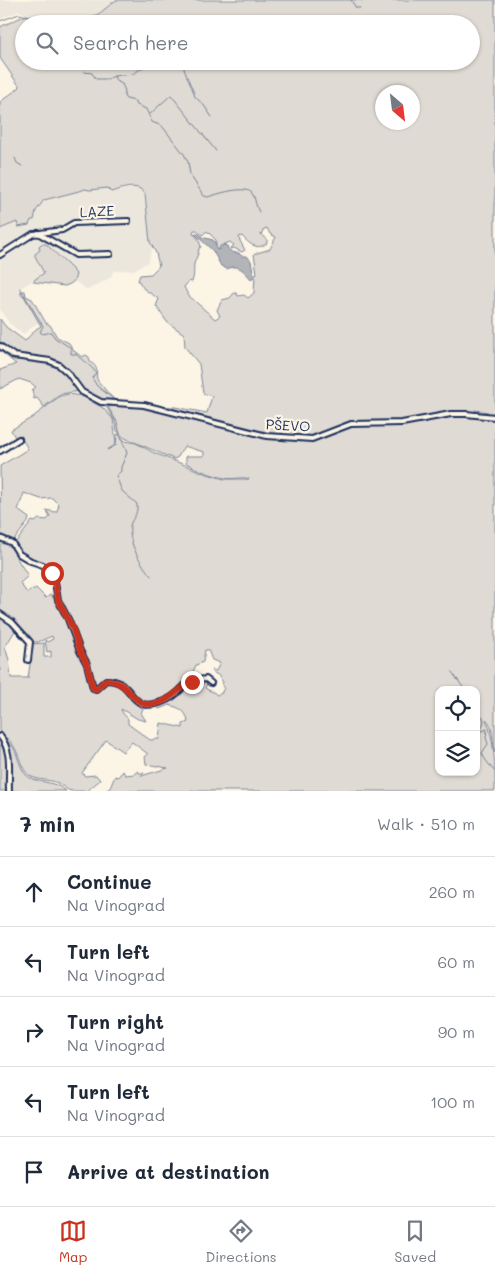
<!DOCTYPE html>
<meta charset="utf-8">
<style>
body{margin:0;font-family:Mali,sans-serif;background:#f2f2f3;color:#1f2937}
.controls{position:absolute;right:15px;bottom:15px;display:grid;overflow:hidden;border-radius:10px;box-shadow:0 1px 4px #0004}
.controls button{width:45px;height:45px;display:grid;place-items:center;padding:0;border:0;border-bottom:1px solid #e0e1e3;background:#fff;color:#1f2937;font:25px sans-serif}
.compass{position:absolute;left:375px;top:85px;width:45px;height:45px;border-radius:50%;background:#fff;box-shadow:0 1px 4px #0004;rotate:152deg}
.stop{position:absolute;width:15px;height:15px;margin:-11px;border:4px solid #c8321e;border-radius:50%;background:#fff}
.stop.end{background:#c8321e;border-color:#fff;box-shadow:0 1px 5px #0008}
.list{margin:0;padding:0;list-style:none}
h2{display:flex;justify-content:space-between;align-items:center;height:65px;margin:0;padding:0 20px;font-size:21px}
h2 small{font-size:16px;font-weight:400;color:#747a83}
.list li{display:grid;grid-template-columns:32px 1fr auto;gap:15px;align-items:center;box-sizing:border-box;height:70px;padding:0 20px;border-top:1px solid #e0e1e3}
.list b{display:block;font-size:19px;white-space:nowrap}
.list p{margin:0;font-size:16px;white-space:nowrap;color:#747a83}
.list em{font-size:16px;font-style:normal;color:#747a83}
.icon{flex:none;width:28px;height:28px;fill:none;stroke:currentColor;stroke-width:2;stroke-linecap:round;stroke-linejoin:round}
.map{position:relative;flex:none;width:495px;height:791px;overflow:hidden}
.search{position:absolute;background:#fff;box-shadow:0 1px 4px #0004;left:15px;right:15px;top:15px;height:55px;display:flex;align-items:center;gap:12px;box-sizing:border-box;padding:0 18px;border-radius:28px;color:#747a83;font-size:19px}
.sheet{height:415px;background:#fff}
nav{display:flex;justify-content:space-around;align-items:center;box-sizing:border-box;height:70px;border-top:1px solid #e0e1e3;background:#fff;font-size:14px;color:#747a83}
nav a{display:grid;justify-items:center;gap:2px}
nav .on{color:#c8321e}
.map>svg:first-child{display:block}
.built{fill:#ece7dc}
.green{fill:#dfdbd4;stroke:#7d8599;fill-rule:evenodd}
.water{fill:#b2b4b8;stroke:#767f94}
.lines{fill:none;stroke-linecap:round;stroke-linejoin:round}
.stream{stroke:#767f94;stroke-width:1}
.minor-casing{stroke:#1b2f5e;stroke-width:8}
.minor{stroke:#fcf5e5;stroke-width:4}
.route{stroke:#c8321e;stroke-width:6}
.labels{text-anchor:middle;dominant-baseline:central;stroke-width:4.5;stroke-linejoin:round;paint-order:stroke}
.street-label{font-size:14px;fill:#1b2f5e;stroke:#fcf5e5}
</style>
<div class="map">
<svg width="495" height="791" viewBox="0 0 495 791">
<rect width="100%" height="100%" fill="#fcf5e5"/>
<filter id="ink" filterUnits="userSpaceOnUse"><feTurbulence type="fractalNoise" baseFrequency=".02" numOctaves="2"/><feDisplacementMap in="SourceGraphic" scale="10" xChannelSelector="R" yChannelSelector="G"/><feConvolveMatrix kernelMatrix="1 2 1 2 8 2 1 2 1" color-interpolation-filters="sRGB"/></filter>
<g filter="url(#ink)">
<!-- built -->
<path class="built" d="M0,0H116L100,13L80,24H50L46,21L26,15L19,11L0,19Z
M137,187L143,190L145,194L148,228L152,247L148,262L134,270L113,271L111,277L88,290L74,281L73,270L44,244L35,256L43,271V275L20,288L21,295L24,296L39,322L23,334L9,323L0,309V229L18,222V223L31,220L44,200L83,190L84,189L90,190L108,188L112,192Z"/>
<!-- green -->
<path class="green" d="M116,0H495V415L488,414V412L475,410V412H452L408,421L389,422H350L318,435L305,438L260,433L156,406L175,407L207,413L212,396L203,393L199,364L185,347L184,334L167,322L156,306L159,299L144,289L138,280L140,275L151,274L159,266L156,253L150,242L145,194C138,182 122,189 111,192L107,188L90,190L84,189L83,190L44,200L36,211L34,220H31L29,225L18,227L17,222L0,229V102L20,87L0,58V27L26,15L45,20L50,24H24V61H471V24H80L100,13ZM382,92H412V122H382ZM267,228L270,234L276,237L270,249L254,254L257,273L255,275L254,293L248,298L244,295L238,296L236,293H234L230,298L222,300L217,310L220,316L215,319L188,295L184,287L189,281L192,282C195,272 193,273 194,264C195,259 199,255 199,248L201,247L199,240L193,233L194,230H197L202,235L207,231L216,240L215,249L218,250L220,246L230,242L234,245L230,249L234,248L242,252L245,250L240,241L239,237L242,236C249,244 258,251 267,243V239L261,234L264,229Z
M41,244H46L73,270L76,274L74,281L70,284L65,286L34,282V280L44,273L35,256V254L40,250L39,246Z
M21,291H25L26,296L32,299L46,323L50,325L57,337L69,343L74,351L82,357L86,355L89,357L90,362C101,368 94,374 98,381L113,399L109,401L100,399L84,391L62,366L21,356L0,344V319L6,327L25,341L36,329L41,326L24,296L21,295Z
M0,348C7,352 13,357 21,359C29,361 35,360 44,362C60,364 71,378 79,391L61,394L44,407L37,398L34,399L32,390L36,387L31,383L19,379L0,389V370L16,364L0,351Z
M68,394L82,396L103,408L113,419L116,442L114,446L107,450L116,445L117,434L120,435L125,441L136,443L154,453L185,465L201,472L224,479H249C241,476 234,480 225,478C211,475 198,470 186,463V456H204V452L184,446L178,457L174,459L125,438L117,431L115,421L105,405L108,404L153,409L255,436L301,441H312L345,427L358,425H408L455,416L495,420V753C492,743 494,725 486,719C495,741 495,767 495,791H105L110,788L115,776L118,777L123,771L125,775L135,774L136,772L138,771L139,773H144L141,776L168,768L146,764L145,757L148,754L132,742L123,752L106,740L82,773L85,776L96,775L100,780L87,791C81,791 76,791 71,791C66,790 62,785 58,783C47,778 32,782 25,771C18,760 17,741 2,736L1,739C11,755 9,773 8,791H0V615L11,623L16,629L5,647L9,660L11,678H28L30,664L31,644L44,643V657H51V651L47,652L45,640L47,642L53,639L52,636L38,642H32L12,621L0,613V541L2,542L4,541L11,544L17,555L16,557L28,576L20,583L27,593L36,588L46,598L51,594L53,598L58,596C57,589 58,581 55,575C47,558 23,562 14,545L32,521L35,522L39,519L47,520L50,516L46,510L55,512L57,511L59,505L52,498L41,499L24,493L18,510L29,518L28,522L13,541L1,538L0,466L28,449L21,437L16,439L11,430L33,417L60,396ZM205,650H208L212,660L220,663L216,671L212,670V672L218,675L223,682L222,685L224,689L222,691V693L217,695C213,691 209,691 205,688L208,682L206,680C189,681 187,688 174,696C168,701 162,703 155,705L159,709L169,705C180,708 186,710 188,722L183,724V728L161,723L159,739L150,740L128,724V719L122,712L121,709L138,719L146,721L141,713L143,709L151,707V705L140,704L122,685L106,679C135,677 132,723 172,696C177,693 180,688 184,685L183,679L192,674L196,665L203,662ZM439,690H476V772H439Z
M4,739C18,745 17,765 26,775C35,784 52,779 66,791H10V771Z"/>
<!-- water -->
<path class="water" d="M197,232L202,237L213,240L216,245V249L218,250L224,245L227,246C229,252 233,253 239,253L241,256H247L251,261L254,277L251,279C244,271 238,263 227,269L221,266L213,251L195,234Z"/>
<g class="lines">
<!-- stream -->
<path class="stream" d="M351,0L356,8H360
M0,21L19,14L39,19L52,24
M81,61L84,72L92,73L96,79H108L114,76L116,81L122,84L125,91L124,96L126,99L135,101V104L146,109L152,122L162,126L184,154L188,162L190,175L204,196L208,197C217,194 245,185 252,193C256,198 255,206 259,212
M179,61L183,64C185,76 192,85 195,97L203,104L212,117
M114,76L133,74L152,61
M149,115L171,95L216,151
M15,158L17,163L22,166
M20,288L43,326L40,332L43,334L51,332L55,338L71,348V354H76C82,361 90,364 96,373L92,378L97,386L115,400
M112,406L108,407L117,422L120,434
M120,435L127,453L121,467V471L116,476L122,491L137,504C138,517 132,517 130,526C128,543 141,564 151,576
M452,672L465,690
M476,718L477,715L479,714L483,717L484,722L480,732L487,729L486,738L488,744L482,753C484,759 491,767 495,772"/>
<!-- minor casing -->
<g class="minor-casing">
<path id="minor" d="M38,233L76,255L110,254
M0,255L33,234L62,230L74,223L128,221
M0,346L14,356L50,361L59,365L68,373L82,392L101,402L144,405L267,436L312,439L351,424L402,423L451,414H466L495,417
M0,451L19,439
M0,538L12,543L19,554L31,561L43,565L54,576L58,600L68,619L80,651L87,664L93,688L96,689L106,680C130,680 129,700 143,704C153,707 169,700 176,694C180,691 183,686 187,684C193,680 200,680 206,679L211,683
M0,614L12,622L30,642L28,660
M0,736C13,752 8,772 9,791"/>
</g>
<!-- minor -->
<use href="#minor" class="minor"/>
</g>
</g>
<g class="lines" filter="url(#ink)">
<!-- route -->
<path class="route" d="M52,573L55,581L58,600L72,627L80,651L87,664L93,688L96,689L106,680C133,681 131,712 159,703C174,698 179,687 192,682"/>
</g>
<g class="labels">
<!-- street labels -->
<g class="street-label">
<text transform="translate(97 211) rotate(-3)">LAZE</text>
<text transform="translate(288 425) rotate(3)">PŠEVO</text>
</g>
</g>
</svg>
<div class="controls">
<button><svg class="icon" aria-label="locate" viewBox="0 0 24 24"><circle cx="12" cy="12" r="6"/><path d="M12 2v4M12 18v4M2 12h4M18 12h4"/></svg></button>
<button><svg class="icon" aria-label="layers" viewBox="0 0 24 24"><path d="M12 4l9 5-9 5-9-5zM3 14l9 5 9-5"/></svg></button>
</div>
<svg class="compass" viewBox="-18 -18 36 36"><path d="M0-13l5 13h-10z" fill="#e53935"/><path d="M0 13l5-13h-10z" fill="#747a83"/></svg>
<div class="stop" style="left:52px;top:573px"></div>
<div class="stop end" style="left:192px;top:682px"></div>
<div class="search"><svg class="icon" aria-label="search" viewBox="0 0 24 24"><circle cx="10" cy="10" r="6"/><path d="M15 15l6 6"/></svg>Search here</div>
</div>
<section class="sheet">
<h2>7 min<small>Walk · 510 m</small></h2>
<ul class="list">
<li><svg class="icon" aria-label="ahead" viewBox="0 0 24 24"><path d="M12 20V5M6 11l6-6 6 6"/></svg><div><b>Continue</b><p>Na Vinograd</p></div><em>260 m</em></li>
<li><svg class="icon" aria-label="left" viewBox="0 0 24 24"><path d="M17 20v-9H6M10 6l-5 5 5 5"/></svg><div><b>Turn left</b><p>Na Vinograd</p></div><em>60 m</em></li>
<li><svg class="icon" aria-label="right" viewBox="0 0 24 24"><path d="M7 20v-9h11M14 6l5 5-5 5"/></svg><div><b>Turn right</b><p>Na Vinograd</p></div><em>90 m</em></li>
<li><svg class="icon" aria-label="left" viewBox="0 0 24 24"><path d="M17 20v-9H6M10 6l-5 5 5 5"/></svg><div><b>Turn left</b><p>Na Vinograd</p></div><em>100 m</em></li>
<li><svg class="icon" aria-label="arrive" viewBox="0 0 24 24"><path d="M6 21V4h12l-3 4 3 4H6"/></svg><div><b>Arrive at destination</b></div></li>
</ul>
</section>
<nav>
<a class="on"><svg class="icon" aria-label="map" viewBox="0 0 24 24"><path d="M3 6l6-2 6 2 6-2v14l-6 2-6-2-6 2zM9 4v14M15 6v14"/></svg>Map</a>
<a><svg class="icon" aria-label="directions" viewBox="0 0 24 24"><path d="M12 3l9 9-9 9-9-9zM9 14v-3h6M13 9l2 2-2 2"/></svg>Directions</a>
<a><svg class="icon" aria-label="saved" viewBox="0 0 24 24"><path d="M7 4h10v16l-5-4-5 4z"/></svg>Saved</a>
</nav>
